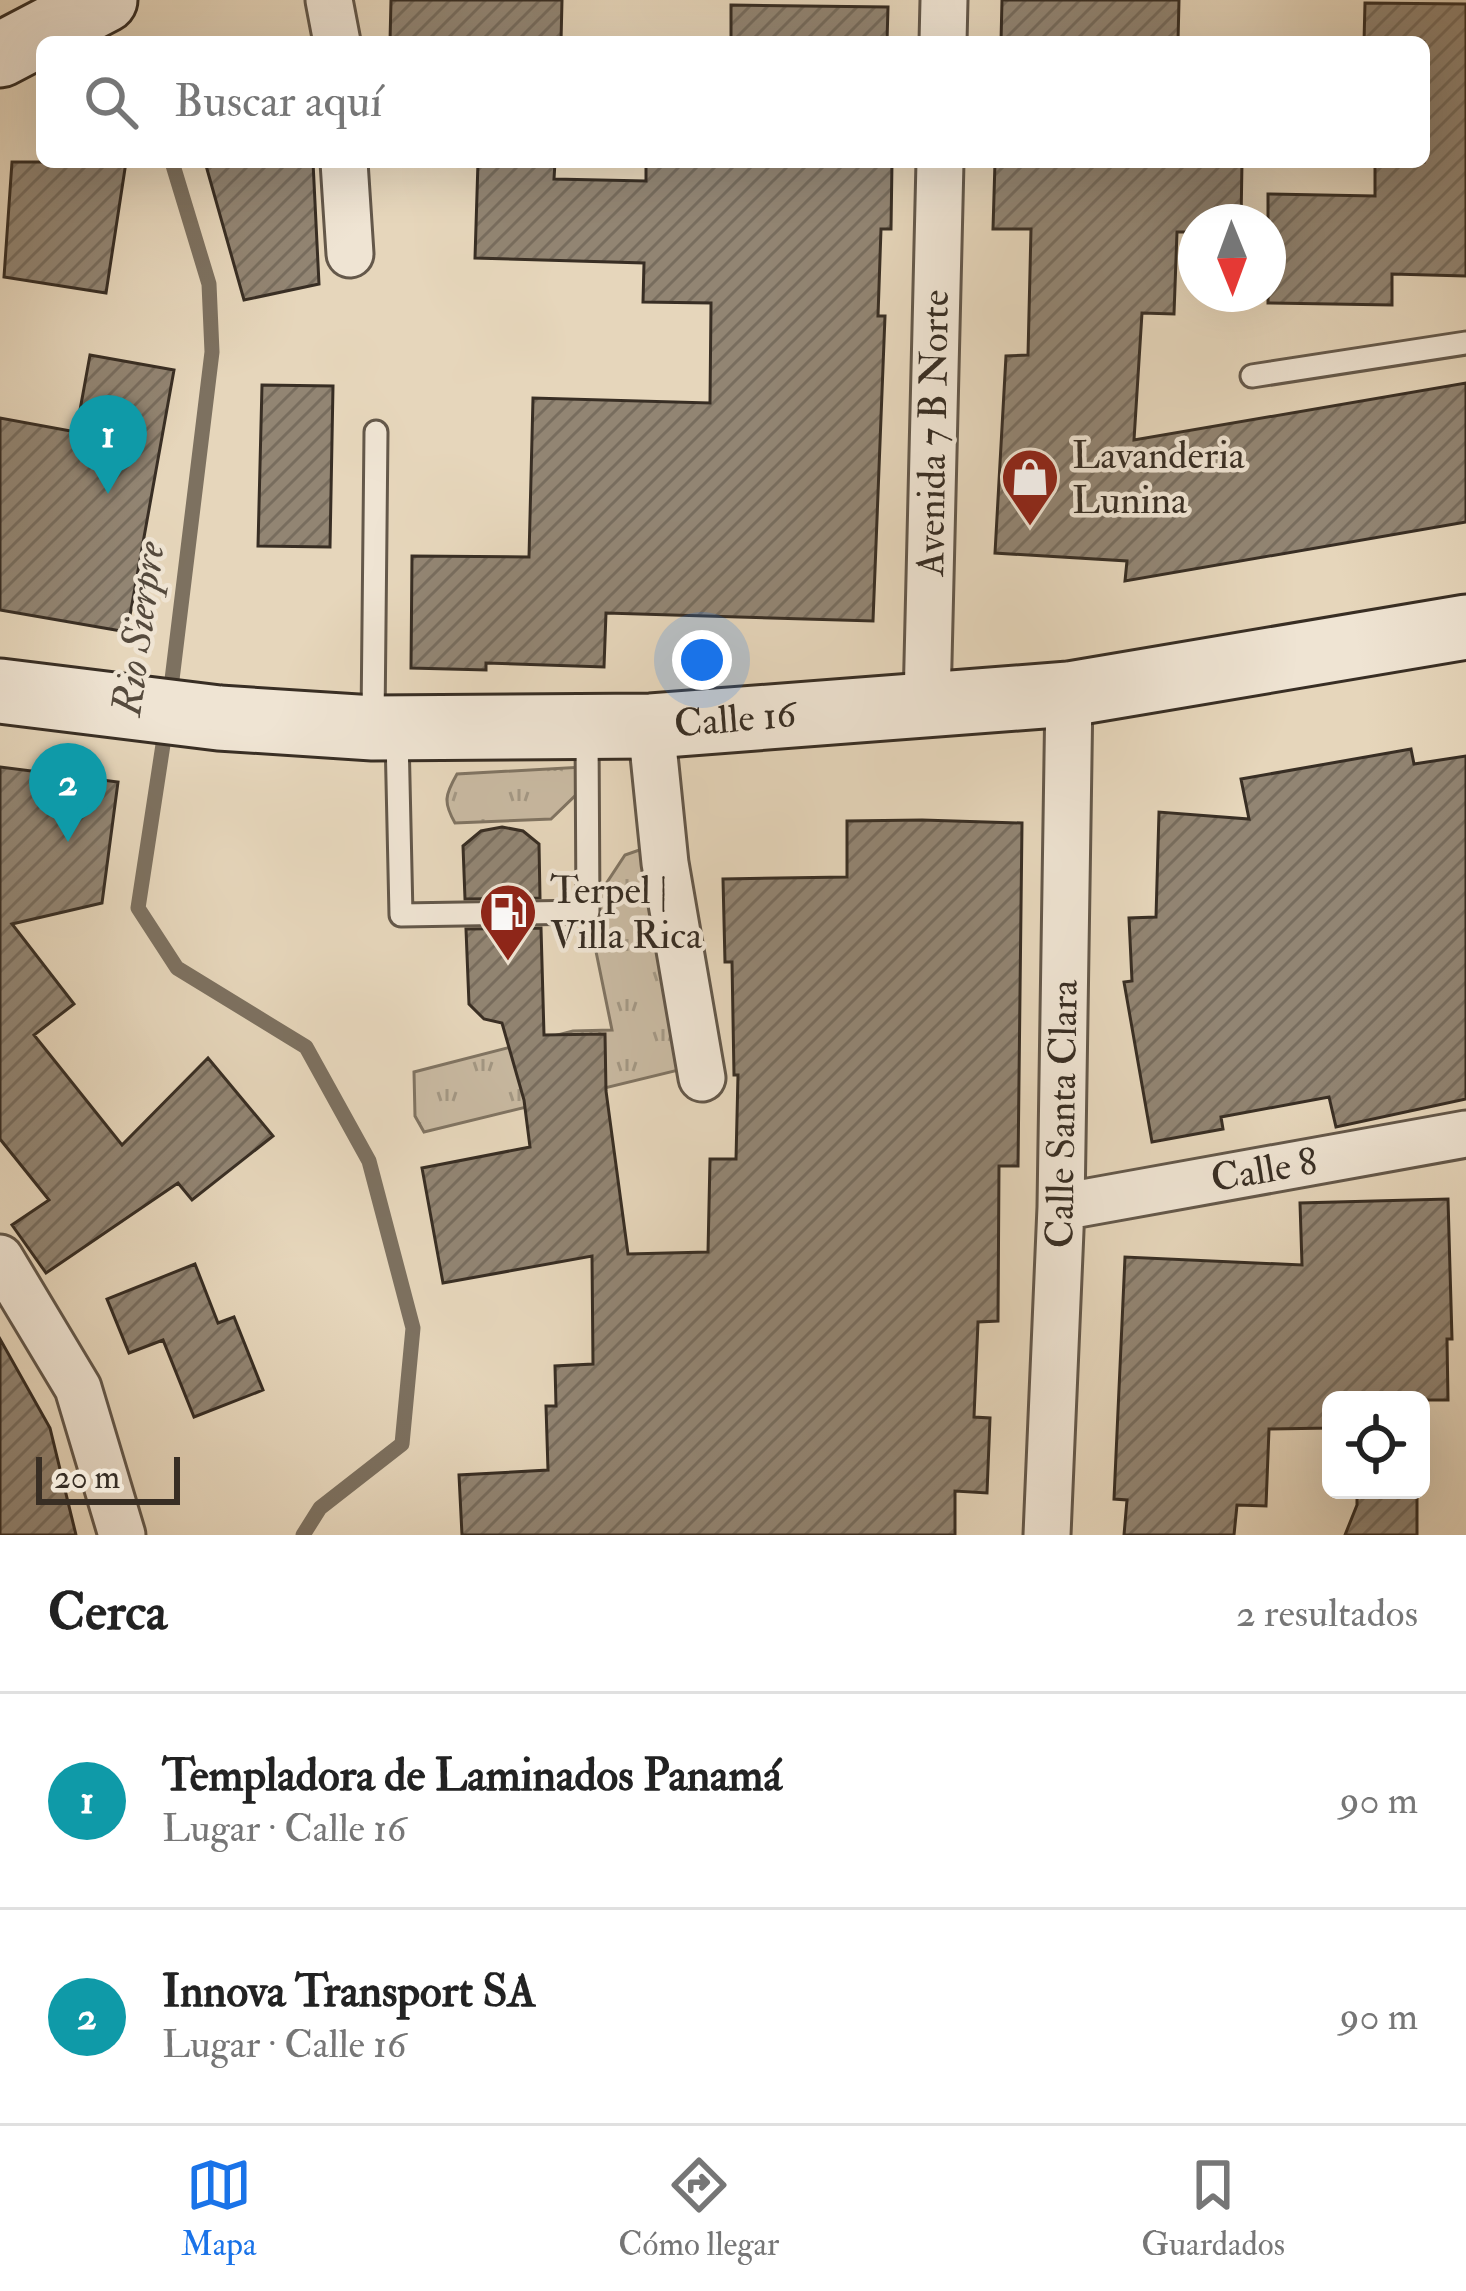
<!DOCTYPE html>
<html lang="es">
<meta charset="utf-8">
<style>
body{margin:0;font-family:"IM FELL Double Pica",serif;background:#f2f2f2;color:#222}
.controls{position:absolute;right:36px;bottom:36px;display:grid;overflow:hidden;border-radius:18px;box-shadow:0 12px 48px #0002}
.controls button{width:108px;height:108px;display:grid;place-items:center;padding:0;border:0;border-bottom:3px solid #e0e0e0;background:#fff;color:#222;font:60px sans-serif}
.compass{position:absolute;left:1178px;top:204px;width:108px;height:108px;border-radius:50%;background:#fff;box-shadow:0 12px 48px #0002;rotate:179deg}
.scale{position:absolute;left:36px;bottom:30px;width:144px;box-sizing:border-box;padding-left:12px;border:6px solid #382e24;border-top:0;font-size:33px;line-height:42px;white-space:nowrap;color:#382e24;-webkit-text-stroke:9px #efe4d3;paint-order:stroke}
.you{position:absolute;left:702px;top:660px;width:42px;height:42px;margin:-30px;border:9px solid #fff;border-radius:50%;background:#1a73e8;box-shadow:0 0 0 18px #1a73e833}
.badge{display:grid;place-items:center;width:78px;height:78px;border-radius:50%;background:#1a73e8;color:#fff;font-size:39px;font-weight:700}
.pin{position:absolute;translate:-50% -99px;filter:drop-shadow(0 3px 6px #0008)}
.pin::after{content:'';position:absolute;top:63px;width:42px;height:36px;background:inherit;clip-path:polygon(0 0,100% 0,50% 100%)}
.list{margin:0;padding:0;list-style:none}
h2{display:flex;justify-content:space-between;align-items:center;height:156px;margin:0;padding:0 48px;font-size:51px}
h2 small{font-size:39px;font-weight:400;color:#767676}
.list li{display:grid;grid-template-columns:78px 1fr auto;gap:36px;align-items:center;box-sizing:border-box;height:216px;padding:0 48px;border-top:3px solid #e0e0e0}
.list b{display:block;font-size:45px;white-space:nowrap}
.list p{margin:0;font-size:39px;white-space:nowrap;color:#767676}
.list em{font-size:39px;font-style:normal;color:#767676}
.icon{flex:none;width:66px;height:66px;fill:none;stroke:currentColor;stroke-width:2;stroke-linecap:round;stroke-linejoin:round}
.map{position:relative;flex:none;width:1466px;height:1535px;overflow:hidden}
.search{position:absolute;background:#fff;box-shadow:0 12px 48px #0002;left:36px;right:36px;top:36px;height:132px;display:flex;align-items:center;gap:30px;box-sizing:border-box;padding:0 42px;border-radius:18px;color:#767676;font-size:45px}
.sheet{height:588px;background:#fff}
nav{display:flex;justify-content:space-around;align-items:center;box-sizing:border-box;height:168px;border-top:3px solid #e0e0e0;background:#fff;font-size:33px;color:#767676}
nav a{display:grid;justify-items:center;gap:6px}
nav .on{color:#1a73e8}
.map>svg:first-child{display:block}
.grass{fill:url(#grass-tufts);stroke:#807462;stroke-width:3}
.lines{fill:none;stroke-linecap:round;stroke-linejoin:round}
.stream{stroke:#7d7160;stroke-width:15}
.building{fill:url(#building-hatch);stroke:#382e24;stroke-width:3}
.lane-casing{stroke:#64584a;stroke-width:27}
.street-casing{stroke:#64584a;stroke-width:51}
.secondary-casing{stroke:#382e24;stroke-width:69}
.lane{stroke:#efe4d3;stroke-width:21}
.street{stroke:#efe4d3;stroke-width:45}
.secondary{stroke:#efe4d3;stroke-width:63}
.labels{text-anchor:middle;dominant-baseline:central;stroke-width:9;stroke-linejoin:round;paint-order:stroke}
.street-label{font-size:39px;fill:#382e24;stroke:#efe4d3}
.poi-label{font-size:39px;fill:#382e24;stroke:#efe4d3;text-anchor:start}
.water-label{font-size:42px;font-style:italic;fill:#554a3d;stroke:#efe4d3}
</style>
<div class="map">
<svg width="1466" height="1535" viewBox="0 0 1466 1535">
<defs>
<pattern id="grass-tufts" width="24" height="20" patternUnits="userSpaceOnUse" patternTransform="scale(3)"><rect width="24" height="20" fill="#c8b9a1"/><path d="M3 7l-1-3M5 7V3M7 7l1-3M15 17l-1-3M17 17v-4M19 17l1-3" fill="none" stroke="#a39783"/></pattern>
<pattern id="building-hatch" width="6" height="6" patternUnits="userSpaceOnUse" patternTransform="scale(3)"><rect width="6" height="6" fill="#928573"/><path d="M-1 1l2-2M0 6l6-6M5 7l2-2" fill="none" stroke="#786d5e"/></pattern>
</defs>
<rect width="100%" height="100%" fill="#e6d6bb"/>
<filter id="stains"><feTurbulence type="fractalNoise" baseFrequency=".00167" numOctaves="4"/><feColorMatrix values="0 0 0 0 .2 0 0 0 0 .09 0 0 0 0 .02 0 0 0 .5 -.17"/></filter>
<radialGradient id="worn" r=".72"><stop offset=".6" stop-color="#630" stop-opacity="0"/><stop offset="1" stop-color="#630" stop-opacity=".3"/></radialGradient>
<!-- grass -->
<path class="grass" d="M583,767L582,789L551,819L455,823C443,802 445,795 457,774Z
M645,848L687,1068L424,1132L415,1116L414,1072L573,1031L612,1030L591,927L594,902L625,855Z"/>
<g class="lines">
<!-- stream -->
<path class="stream" d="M170,696L212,352L209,284L172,162
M166,725L138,908L177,968L306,1047L369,1161L413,1328L402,1444L320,1508L303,1535"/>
</g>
<!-- building -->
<path class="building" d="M391,0H562L561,42H390Z
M1002,0H1179L1178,42H1001Z
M1365,3L1466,4V276L1392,274V305L1268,303V194L1375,196V162H1424V42H1364Z
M731,5L888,7L887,42H731Z
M12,162H126L106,293L4,277Z
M205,162H313L319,284L244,300Z
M478,162H555L554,179L646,181V162H892L891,229H881L878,316H885L873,621L606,613L604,667L486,663V670L411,668L412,556L529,557L533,398L710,403L711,303L643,302L644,263L475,258Z
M995,162H1242L1241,222H1196V232H1177L1174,314L1142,313L1134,440L1466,383V522L1125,581L1127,561L995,553L1006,356L1028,355L1031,229H993Z
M90,355L174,370L127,632L0,610V418L76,432Z
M262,385L333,386L330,547L258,546Z
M1411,749L1414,764L1466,756V1099L1336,1127L1329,1097L1221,1117L1223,1129L1152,1142L1124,982L1132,981L1129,918L1156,917L1159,812L1249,819L1241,779Z
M0,767L118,782L102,903L12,924L74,1004L34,1035L122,1145L208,1058L273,1136L192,1200L178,1183L46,1273L12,1225L49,1200L0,1139Z
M922,820L1022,823L1018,1166H999L998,1321L978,1322L974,1417L990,1418L987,1493L955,1491V1535H462L459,1475L548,1470L546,1406H556L555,1366L593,1364L592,1256L443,1283L422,1168L530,1147L524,1100L502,1023L484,1019L469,1004L466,929L541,928L544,1035L605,1034L606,1091L628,1254L708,1252L710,1159H736L738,1075H734L732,962H725L723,879L847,877V821Z
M502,827L523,831L539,844L540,898L465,899L463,846L481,831Z
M1448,1199L1452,1339H1447L1448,1400H1331V1428L1269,1429L1266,1506L1237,1505L1234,1535H1124L1127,1500L1114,1499L1125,1257L1302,1265L1300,1203Z
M195,1264L218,1323L234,1317L263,1390L194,1417L163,1340L129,1353L107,1299Z
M0,1339L50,1428L76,1535H0Z
M1357,1490H1417V1535H1345L1357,1505Z"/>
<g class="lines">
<!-- lane casing -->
<g class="lane-casing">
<path id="lane" d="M1252,376L1466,343
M373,721L376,432
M397,736L401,915L588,912L587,733"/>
</g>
<!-- street casing -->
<g class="street-casing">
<path id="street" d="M329,0L337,42
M943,42L944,0
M344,162L350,254
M927,703L940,162
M651,726L665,863L702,1078
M1061,1207L1466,1134
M0,1258L78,1388L122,1535
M1047,1535L1061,1207L1069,694"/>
</g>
<!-- secondary casing -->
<g class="secondary-casing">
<path id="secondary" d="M0,55L105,0
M0,691L219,718L373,728L651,726L1069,694L1466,627"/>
</g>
<!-- lane -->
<use href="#lane" class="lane"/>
<!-- street -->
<use href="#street" class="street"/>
<!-- secondary -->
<use href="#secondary" class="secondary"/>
</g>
<!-- icons -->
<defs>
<g id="shop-pin" transform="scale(3)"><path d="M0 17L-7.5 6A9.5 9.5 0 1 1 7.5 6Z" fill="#8f2418" stroke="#efe4d3"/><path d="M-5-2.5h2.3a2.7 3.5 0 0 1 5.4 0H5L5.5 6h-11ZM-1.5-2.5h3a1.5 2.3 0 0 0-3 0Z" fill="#fff"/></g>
<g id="fuel-pin" transform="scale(3)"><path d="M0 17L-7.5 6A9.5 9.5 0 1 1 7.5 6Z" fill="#8f2418" stroke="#efe4d3"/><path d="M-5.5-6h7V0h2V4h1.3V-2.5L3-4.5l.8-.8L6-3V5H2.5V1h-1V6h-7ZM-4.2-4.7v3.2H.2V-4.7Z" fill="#fff"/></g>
</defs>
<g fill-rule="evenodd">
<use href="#shop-pin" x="1030" y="477"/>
<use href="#fuel-pin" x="508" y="912"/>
</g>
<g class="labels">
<!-- street labels -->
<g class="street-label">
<text transform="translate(933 433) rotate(-89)">Avenida 7 B Norte</text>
<text transform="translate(735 719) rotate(-5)">Calle 16</text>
<text transform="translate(1062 1114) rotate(-89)">Calle Santa Clara</text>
<text transform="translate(1264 1170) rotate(-10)">Calle 8</text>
</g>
<!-- poi labels -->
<g class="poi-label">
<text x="1072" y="455">Lavanderia<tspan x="1072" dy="45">Lunina</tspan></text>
<text x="550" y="890">Terpel |<tspan x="550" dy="45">Villa Rica</tspan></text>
</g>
<!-- water labels -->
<g class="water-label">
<text transform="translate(139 629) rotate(-82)">Rio Sierpre</text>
</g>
</g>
<rect width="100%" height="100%" filter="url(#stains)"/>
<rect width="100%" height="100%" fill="url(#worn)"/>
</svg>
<div class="controls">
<button><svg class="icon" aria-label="locate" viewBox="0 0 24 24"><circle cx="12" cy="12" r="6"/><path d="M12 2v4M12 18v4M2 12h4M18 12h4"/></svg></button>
</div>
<svg class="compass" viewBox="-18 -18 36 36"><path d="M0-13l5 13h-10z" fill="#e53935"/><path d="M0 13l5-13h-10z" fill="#767676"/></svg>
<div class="scale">20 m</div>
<div class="you"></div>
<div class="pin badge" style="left:108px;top:494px;background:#0f9aa8">1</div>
<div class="pin badge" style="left:68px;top:842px;background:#0f9aa8">2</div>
<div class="search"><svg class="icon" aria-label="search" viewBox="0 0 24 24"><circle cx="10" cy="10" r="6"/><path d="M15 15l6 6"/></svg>Buscar aquí</div>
</div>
<section class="sheet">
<h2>Cerca<small>2 resultados</small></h2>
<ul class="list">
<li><span class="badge" style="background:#0f9aa8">1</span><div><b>Templadora de Laminados Panamá</b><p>Lugar · Calle 16</p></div><em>90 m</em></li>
<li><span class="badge" style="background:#0f9aa8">2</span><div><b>Innova Transport SA</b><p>Lugar · Calle 16</p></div><em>90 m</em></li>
</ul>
</section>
<nav>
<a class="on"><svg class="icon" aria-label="map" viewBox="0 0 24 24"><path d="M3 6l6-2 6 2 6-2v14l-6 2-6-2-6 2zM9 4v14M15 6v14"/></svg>Mapa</a>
<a><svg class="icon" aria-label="directions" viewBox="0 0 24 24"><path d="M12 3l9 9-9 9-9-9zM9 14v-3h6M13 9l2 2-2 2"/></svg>Cómo llegar</a>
<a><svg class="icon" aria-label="saved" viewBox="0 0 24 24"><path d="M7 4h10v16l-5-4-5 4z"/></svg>Guardados</a>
</nav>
